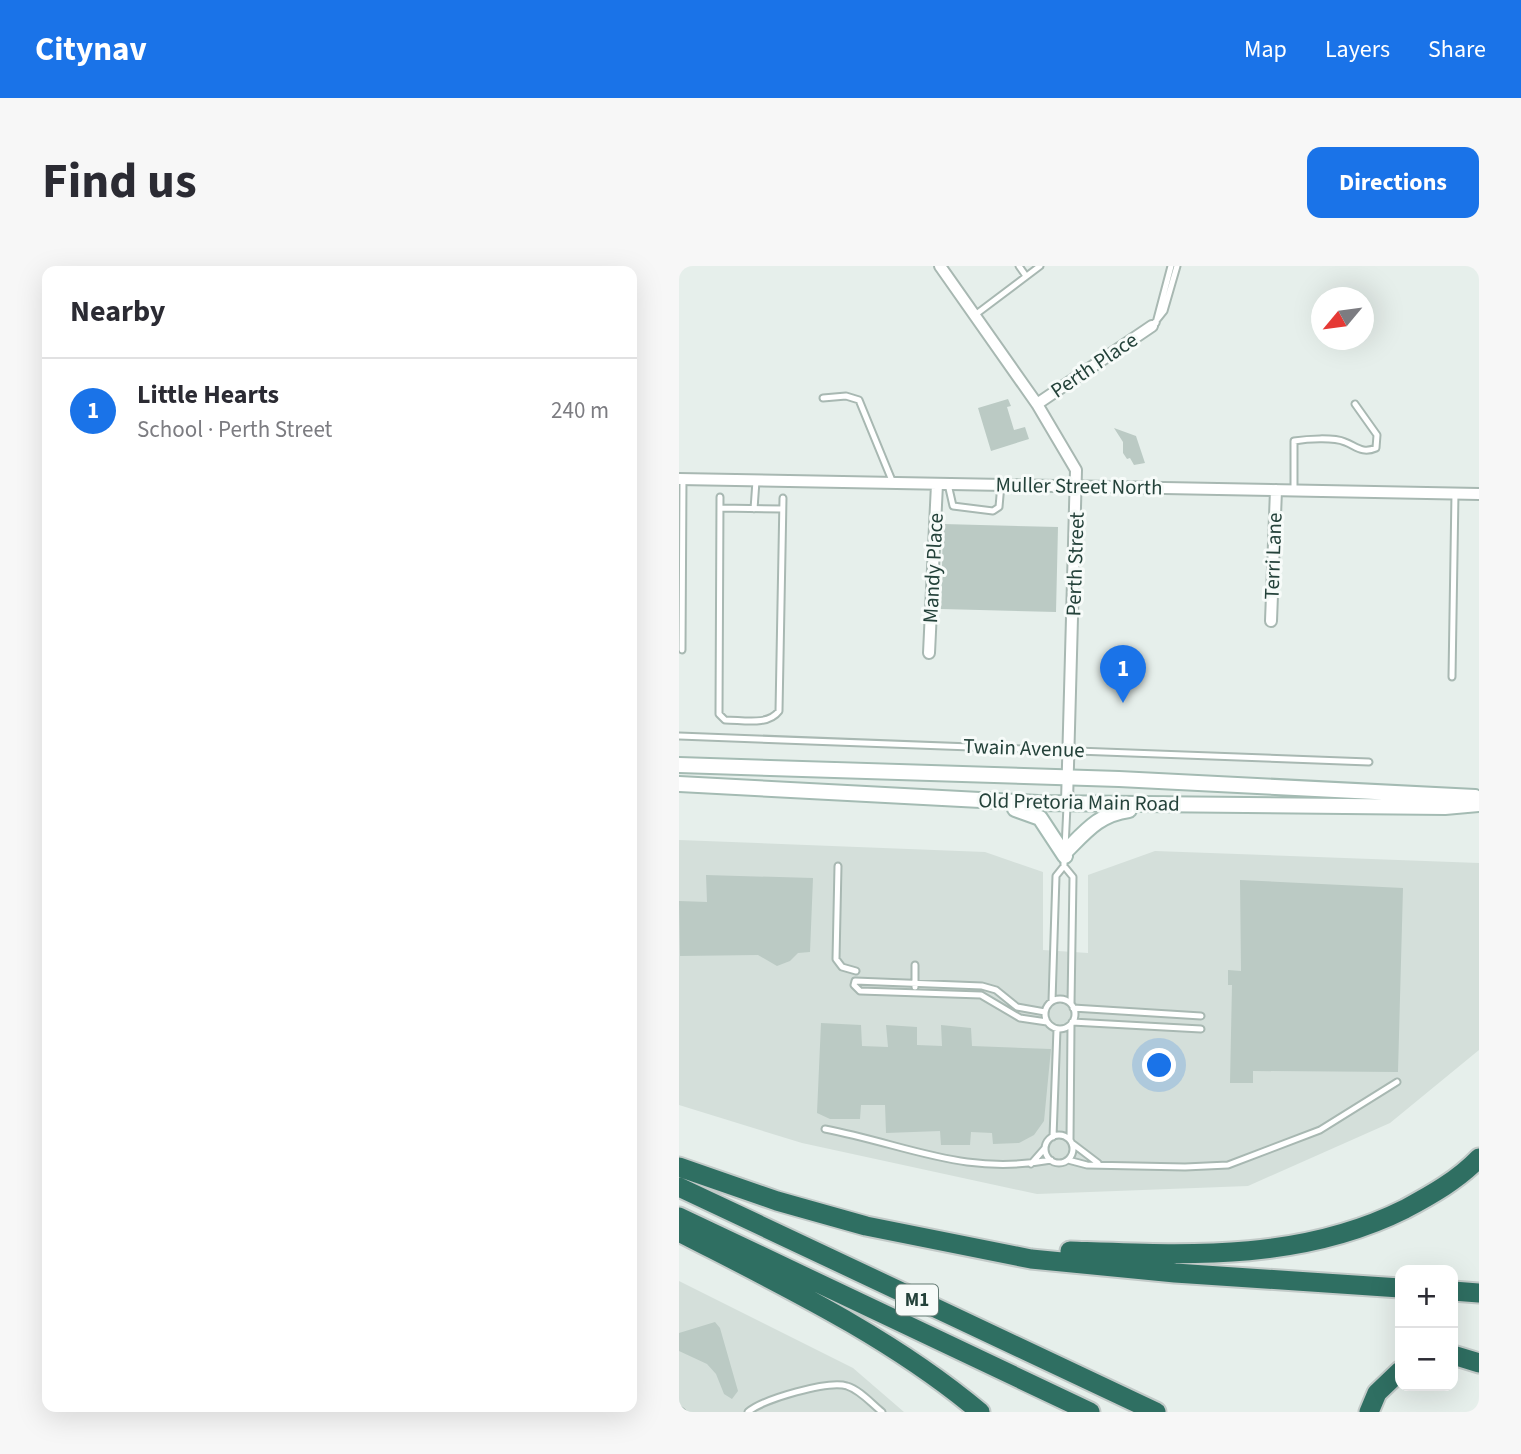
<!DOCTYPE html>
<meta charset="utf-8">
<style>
body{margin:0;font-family:"Source Sans 3",sans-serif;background:#f7f7f7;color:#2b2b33}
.controls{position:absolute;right:21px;bottom:21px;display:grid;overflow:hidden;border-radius:14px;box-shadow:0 7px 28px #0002}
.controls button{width:63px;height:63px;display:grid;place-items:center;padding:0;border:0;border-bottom:2px solid #e1e1e2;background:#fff;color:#2b2b33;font:35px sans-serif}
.compass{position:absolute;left:632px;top:21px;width:63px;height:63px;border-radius:50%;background:#fff;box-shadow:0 7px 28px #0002;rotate:241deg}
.you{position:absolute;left:481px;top:800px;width:24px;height:24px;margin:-18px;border:5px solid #fff;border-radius:50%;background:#1a73e8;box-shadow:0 0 0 10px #1a73e833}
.badge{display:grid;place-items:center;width:46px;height:46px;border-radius:50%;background:#1a73e8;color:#fff;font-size:23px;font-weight:700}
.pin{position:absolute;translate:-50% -58px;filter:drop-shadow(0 2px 4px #0008)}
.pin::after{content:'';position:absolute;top:37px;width:24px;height:21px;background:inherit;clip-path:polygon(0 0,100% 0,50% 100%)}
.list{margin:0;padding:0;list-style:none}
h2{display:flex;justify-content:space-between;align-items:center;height:91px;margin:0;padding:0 28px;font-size:30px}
h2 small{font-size:23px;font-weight:400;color:#7c7c81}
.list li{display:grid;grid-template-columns:46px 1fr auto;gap:21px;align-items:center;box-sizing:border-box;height:105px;padding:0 28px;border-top:2px solid #e1e1e2}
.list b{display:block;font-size:26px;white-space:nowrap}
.list p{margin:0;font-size:23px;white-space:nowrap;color:#7c7c81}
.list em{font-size:23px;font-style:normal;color:#7c7c81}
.map{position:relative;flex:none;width:800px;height:1146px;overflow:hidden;border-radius:14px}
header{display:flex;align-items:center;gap:42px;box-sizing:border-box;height:98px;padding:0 35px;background:#1a73e8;color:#fff}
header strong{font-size:33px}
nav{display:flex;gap:38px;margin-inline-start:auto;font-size:24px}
.intro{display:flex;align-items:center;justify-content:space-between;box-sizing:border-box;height:168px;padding:0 42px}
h1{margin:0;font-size:49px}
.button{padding:18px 32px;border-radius:14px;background:#1a73e8;color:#fff;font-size:24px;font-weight:700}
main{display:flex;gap:42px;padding:0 42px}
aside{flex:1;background:#fff;border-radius:14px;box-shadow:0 7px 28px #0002}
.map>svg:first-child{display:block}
.built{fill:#d4dfda}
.building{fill:#bbcac4}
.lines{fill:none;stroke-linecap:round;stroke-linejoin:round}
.lane-casing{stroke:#a8b8b2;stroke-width:9}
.street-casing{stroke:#a8b8b2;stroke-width:14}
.secondary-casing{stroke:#a4bbb3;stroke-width:18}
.highway-casing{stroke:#c2cac8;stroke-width:23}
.lane{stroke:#fff;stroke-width:5}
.street{stroke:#fff;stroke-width:10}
.secondary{stroke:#fff;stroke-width:14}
.highway{stroke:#2f6f62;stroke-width:19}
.labels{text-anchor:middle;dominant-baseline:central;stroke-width:6;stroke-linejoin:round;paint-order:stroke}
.shield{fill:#f7fbf9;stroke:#637a73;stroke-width:2}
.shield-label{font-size:19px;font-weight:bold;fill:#24423a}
.street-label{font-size:21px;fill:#24423a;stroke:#f7fbf9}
</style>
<header>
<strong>Citynav</strong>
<nav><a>Map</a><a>Layers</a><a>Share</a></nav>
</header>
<div class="intro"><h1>Find us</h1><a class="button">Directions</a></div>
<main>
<aside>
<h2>Nearby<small></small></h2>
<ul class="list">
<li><span class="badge">1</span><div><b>Little Hearts</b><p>School · Perth Street</p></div><em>240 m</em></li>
</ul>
</aside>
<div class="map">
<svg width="800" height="1146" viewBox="0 0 800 1146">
<rect width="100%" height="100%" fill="#e6efeb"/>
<!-- built -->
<path class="built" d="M0,574L306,586L364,606V684L409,687V609L476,585L800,597V784L711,857L569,920L358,928L123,877L0,839Z
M0,1015L174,1102L225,1146H0Z"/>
<!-- building -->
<path class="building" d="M329,133L332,140L328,141L335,164L346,161L350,173L312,185L299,142Z
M435,162L457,170L466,197L455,199L451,192L448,193L444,187V176Z
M264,258L379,261L377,346L262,343Z
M27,609L134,612L131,686L119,687L111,695L98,700L79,689L1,690L0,635L28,636Z
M561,614L724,622L719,806L574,805V817H551L553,719H549V704L562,705Z
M142,757L182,759L183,780L209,781L207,759L238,761V779L263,780L262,759L292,762L293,780L372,783L365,855L355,869L340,877L314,878L313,867L292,866L291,879H262L261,865L207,867L206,839H182L181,853H151L138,847Z
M36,1056L41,1062L59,1125L53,1133L45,1128L37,1108L28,1098L0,1085V1067Z"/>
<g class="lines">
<!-- lane casing -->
<g class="lane-casing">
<path id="lane" d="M340,0L347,10
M296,49L361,0
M477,57L492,0
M473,60L485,45L498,0
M144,132L167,130L180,134L214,217
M269,218L274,240L314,245L320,241L322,218
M615,224V175C628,173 654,171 666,176C677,180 683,188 697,182L698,169L676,138
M41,231L40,448L46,454C64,454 89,460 100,445L104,232
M41,242L103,243
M75,243L77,215
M3,384L4,213
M773,411L776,227
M0,470L690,496
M386,582L388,540
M159,600L157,693L163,701L177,705
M385,600L394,611L392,738
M236,699V721
M366 748a15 15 0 1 1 30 0a15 15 0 1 1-30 0Z
M373,735L377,610L385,600V592
M394,742L522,750
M366,746L338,741L317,724L303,720L176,715L175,719L181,725L302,729L341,752L368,756
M393,756L522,763
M146,863C229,879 285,910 372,894
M366 883a14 14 0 1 1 28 0a14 14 0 1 1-28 0Z
M374,871L378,763
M391,874L392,759
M394,878L419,897
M389,894L408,899L506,901L549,899L641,864L718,816
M352,898L366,882
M0,1144L3,1146
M69,1146C84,1133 150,1114 168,1120C181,1124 192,1137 203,1146"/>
</g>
<!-- street casing -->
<g class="street-casing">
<path id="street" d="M261,0L358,138L397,204L388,536
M358,138L473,60
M0,213L800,228
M592,355L597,224
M250,387L258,218"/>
</g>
<!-- secondary casing -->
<g class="secondary-casing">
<path id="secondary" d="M0,499L440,513L796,531
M0,518L359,537L766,541L800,538
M336,543L361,552L386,590
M386,586C407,565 420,548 450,544"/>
</g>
<!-- highway casing -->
<g class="highway-casing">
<path id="highway" d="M0,901L98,935L187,960L352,993L496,1007L721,1022
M0,921L477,1146
M0,951L411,1146
M0,966C103,1019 212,1071 301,1146
M391,985C506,989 620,996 726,943C752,929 779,914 800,892
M774,1025L800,1027
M774,1089L800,1097
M690,1146L698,1127L721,1105"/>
</g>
<!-- lane -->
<use href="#lane" class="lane"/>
<!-- street -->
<use href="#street" class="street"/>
<!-- secondary -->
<use href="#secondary" class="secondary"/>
<!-- highway -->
<use href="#highway" class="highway"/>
</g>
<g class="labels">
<!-- shield labels -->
<rect class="shield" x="217" y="1018.5" width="42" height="31" rx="5"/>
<g class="shield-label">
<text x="238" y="1034">M1</text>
</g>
<!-- street labels -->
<g class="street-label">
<text transform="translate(415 99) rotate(-34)">Perth Place</text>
<text transform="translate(400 220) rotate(1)">Muller Street North</text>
<text transform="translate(594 290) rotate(-88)">Terri Lane</text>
<text transform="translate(396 298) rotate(-88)">Perth Street</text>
<text transform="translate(254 302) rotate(-87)">Mandy Place</text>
<text transform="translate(345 482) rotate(2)">Twain Avenue</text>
<text transform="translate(400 536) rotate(1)">Old Pretoria Main Road</text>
</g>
</g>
</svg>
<div class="controls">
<button>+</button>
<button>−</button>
</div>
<svg class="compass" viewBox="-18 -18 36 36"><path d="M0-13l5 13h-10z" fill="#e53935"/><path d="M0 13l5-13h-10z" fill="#7c7c81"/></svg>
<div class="you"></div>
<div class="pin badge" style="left:444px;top:437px">1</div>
</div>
</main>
